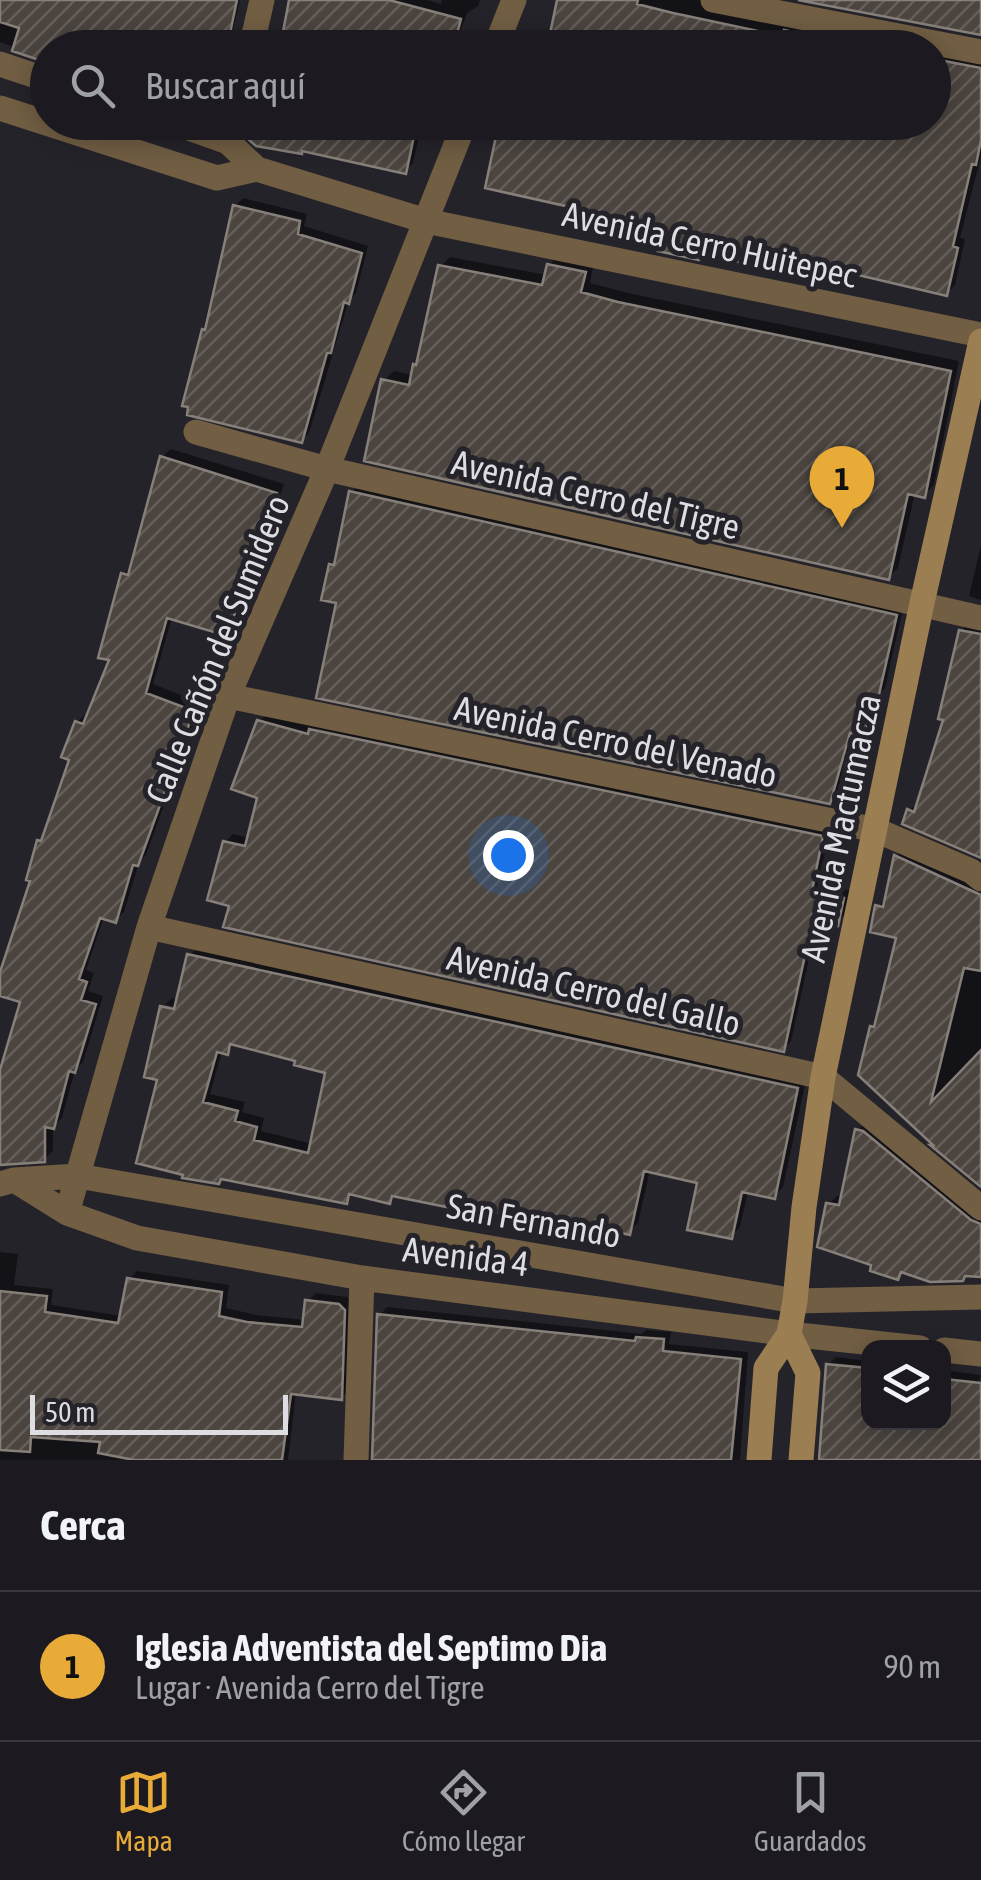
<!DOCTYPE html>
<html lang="es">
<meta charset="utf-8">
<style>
body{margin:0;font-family:"Asap Condensed",sans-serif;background:#29272d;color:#f1f3f6}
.controls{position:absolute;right:30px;bottom:30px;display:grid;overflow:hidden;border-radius:20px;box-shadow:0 5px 25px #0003}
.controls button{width:90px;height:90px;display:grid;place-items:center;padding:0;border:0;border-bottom:2px solid #3a383e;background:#1c1a20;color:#f1f3f6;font:50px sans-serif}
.scale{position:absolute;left:30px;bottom:25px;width:258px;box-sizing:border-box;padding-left:10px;border:5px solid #dedde1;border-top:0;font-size:28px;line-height:35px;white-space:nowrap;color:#dedde1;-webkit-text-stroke:8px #25232a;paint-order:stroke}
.you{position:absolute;left:508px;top:855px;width:35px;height:35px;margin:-25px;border:8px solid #fff;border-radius:50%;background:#1a73e8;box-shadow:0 0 0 15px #1a73e833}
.badge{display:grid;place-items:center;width:65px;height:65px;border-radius:50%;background:#e8ab37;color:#111;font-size:32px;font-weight:700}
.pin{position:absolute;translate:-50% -82px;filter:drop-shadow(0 2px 5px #0008)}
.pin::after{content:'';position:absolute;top:52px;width:35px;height:30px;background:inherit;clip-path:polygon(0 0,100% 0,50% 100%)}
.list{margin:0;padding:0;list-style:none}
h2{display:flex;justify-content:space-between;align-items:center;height:130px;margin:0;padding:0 40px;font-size:42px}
h2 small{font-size:32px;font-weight:400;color:#a0a1a5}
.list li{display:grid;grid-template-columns:65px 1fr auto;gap:30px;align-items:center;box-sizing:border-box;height:150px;padding:0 40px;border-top:2px solid #3a383e}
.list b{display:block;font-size:38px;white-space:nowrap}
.list p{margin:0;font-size:32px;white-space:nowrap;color:#a0a1a5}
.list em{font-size:32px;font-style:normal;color:#a0a1a5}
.icon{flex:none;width:55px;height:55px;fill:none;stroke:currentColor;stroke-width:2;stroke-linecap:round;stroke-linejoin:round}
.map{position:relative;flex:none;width:981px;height:1460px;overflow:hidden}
.search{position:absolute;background:#1c1a20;box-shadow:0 5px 25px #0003;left:30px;right:30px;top:30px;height:110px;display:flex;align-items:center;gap:25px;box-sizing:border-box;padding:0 35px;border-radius:55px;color:#a0a1a5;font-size:38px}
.sheet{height:280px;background:#1c1a20}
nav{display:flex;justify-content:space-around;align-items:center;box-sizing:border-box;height:140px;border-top:2px solid #3a383e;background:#1c1a20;font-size:28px;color:#a0a1a5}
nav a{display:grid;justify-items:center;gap:5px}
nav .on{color:#e8ab37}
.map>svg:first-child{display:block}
.shadow{fill:#0007;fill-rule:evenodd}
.building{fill:url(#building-hatch);stroke:#87807a;stroke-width:2.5;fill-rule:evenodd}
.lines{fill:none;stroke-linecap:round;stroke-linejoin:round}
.street{stroke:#715e43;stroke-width:25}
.secondary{stroke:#9c7e53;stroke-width:25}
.labels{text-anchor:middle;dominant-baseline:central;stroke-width:10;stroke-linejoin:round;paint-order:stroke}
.street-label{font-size:35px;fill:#dedde1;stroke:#25232a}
</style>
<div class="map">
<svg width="981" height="1460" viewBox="0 0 981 1460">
<defs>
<pattern id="building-hatch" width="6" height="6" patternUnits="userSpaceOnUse" patternTransform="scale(2.5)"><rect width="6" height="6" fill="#4b443f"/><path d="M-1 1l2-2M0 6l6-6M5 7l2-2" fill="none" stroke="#645f5a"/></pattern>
</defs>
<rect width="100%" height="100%" fill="#25232a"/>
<!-- shadow -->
<path class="shadow" d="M0,0H240L229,48H48V60L0,42Z
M292,0H427L441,4L442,0H480L478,6L467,13L454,48H281Z
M560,0H709L921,48H526L536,34L552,37Z
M934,50L981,59V156L960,238L965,239L955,285L947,293L808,260L799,274L704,252L698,257L666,229L631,218L502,123L934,122Z
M262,122H437L429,130L421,128L413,163L405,171Z
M243,198L307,214L304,226L368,246L356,293L349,300L309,433L301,441L204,331L208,326L235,206Z
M559,255L594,262L590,283L628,293L959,361L934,485L924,495L915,493L898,568L888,578L384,380L394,371L413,375L420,361L440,267L450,257L547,275L549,265Z
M171,449L284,484L235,625L226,634L172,617L153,684L201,703L146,855L139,862L124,912L115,920L104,917L86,970L94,973L88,991L103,996L83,1062L75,1070L62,1118L53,1127V1151L44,1159L0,1161V1067L23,1000L0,993V981L34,879L40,841L46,835L72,759L77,722L86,714L90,715L112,659L123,575L133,565L162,457Z
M360,484L903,608L885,688L879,694L872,725L864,733L855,731L837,793L829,801L339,601L331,565L338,559L352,492Z
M981,545V600L969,596Z
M970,622L981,624V855L909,811L918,802L946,718L961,631Z
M267,714L830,828L819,884L851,891L845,915L836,923L834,930L826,938L814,936L791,1041L783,1049L232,904L225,842L233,834L250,838L260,797L259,722Z
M904,848L981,884V1184L872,1028L878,1022L899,936L878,907L887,898L896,857Z
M199,946L806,1080L783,1187L774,1196L748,1191L740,1227L732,1236L700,1181L650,1170L638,1223L629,1232L567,1219L561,1224L397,1194L390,1201L354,1193L346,1201L160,1078L163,1007L172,998L179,1000L190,955ZM165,1004L187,1010L165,1009ZM236,1043L298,1059L328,1071L313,1144L261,1131L264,1118L242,1112L245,1102L210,1094L222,1051L227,1052Z
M866,1122L981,1213V1275L905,1271L898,1278L874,1263L828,1204L837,1196L844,1197L857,1131Z
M0,1252L18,1254L14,1285L53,1289L51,1305L122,1316L129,1279L137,1271L229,1285L226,1308L256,1315L305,1320L308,1301L316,1293L347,1297L352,1302L349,1390L341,1398L296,1392L288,1460H0Z
M387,1307L642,1334L646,1330L671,1332L669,1344L748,1352L740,1460H375L380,1315Z
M836,1357L868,1361V1422H944V1370L981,1375L976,1386L981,1392V1460H822L828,1365Z"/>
<!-- building -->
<path class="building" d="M0,0H237L227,48H48V63L12,51L19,28L0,22Z
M289,0H389L461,19L454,45L437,40L435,48H280Z
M557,0H638L637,4L673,13L777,35L776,48H547Z
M798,0H981V35Z
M784,30L872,48H780Z
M934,59L981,68V140L976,165L972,164L953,246L958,248L947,296L803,262L800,277L701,253L699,260L658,251L663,231L627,224L628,220L485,188L499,122L574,138L577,122H934Z
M222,122H417L406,174L302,151V154L256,146L238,130Z
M233,205L300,221L298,234L362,253L349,304L344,302L331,353H327L302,443L187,415L188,407L182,406L202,329L205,330Z
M547,264L586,272L581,292L618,302L951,371L925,498L908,494L889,580L364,461L381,379L409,385L413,364L416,365L438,265L542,285Z
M160,456L277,493L227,636L167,618L146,693L194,711L138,866L133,865L116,923L100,918L79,979L87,982L81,1000L96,1004L75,1073L69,1071L54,1129L45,1127V1162L0,1165V1070L20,1002L0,996V972L30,881L26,880L37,840L41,841L69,760L61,757L75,721L83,724L109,660L98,658L121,573L128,575Z
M349,491L897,615L878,699L874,698L865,736L850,733L830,804L316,698L336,603L321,600L329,564L334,565Z
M959,630L981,634V858L902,824L907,809L914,812L943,720L938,719Z
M257,720L308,734L309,729L823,836L812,891L844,898L838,926L830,925L827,941L809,937L784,1052L223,927L229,906L207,900L223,841L245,846L257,798L231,789Z
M894,855L981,895V971L964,968L931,1102L981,1050V1187L930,1145H933L858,1075L870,1026L874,1027L896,938L870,932L875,905L883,907Z
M187,954L798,1088L775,1199L742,1192L732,1239L687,1230L697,1183L644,1171L630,1235L563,1220L562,1227L482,1210L481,1214L392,1196L390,1204L349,1194L347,1204L221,1179L219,1184L182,1178L183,1175L136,1163L157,1080L144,1077L153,1037L160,1006L174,1009ZM230,1044L295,1061L294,1065L325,1073L308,1153L254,1140L257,1127L235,1121L238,1111L203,1102L217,1052L228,1055Z
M855,1129L863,1131L971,1220L981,1224V1277L965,1276L963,1281L930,1282L901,1272L898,1280L870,1271L871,1265L817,1247L826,1203L839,1205Z
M127,1278L222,1292L219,1316L247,1322L302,1327L305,1300L339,1304L345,1310L342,1400L291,1394L282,1460H134L98,1453L100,1442L31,1437L30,1452L0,1450V1291L47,1296L45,1312L118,1323Z
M377,1314L635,1341L636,1337L664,1339L663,1351L741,1359L731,1460H372Z
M826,1364L868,1368V1422H944V1379L981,1383V1460H819Z"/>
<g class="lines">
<!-- street -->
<path class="street" d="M713,0L981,52
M251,48L262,0
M495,48L514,0
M0,64L48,80
M0,108L217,178L257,169
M172,122L228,142L257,169L426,221L981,335
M196,432L327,469L981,618
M228,696L876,830L971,871L981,879
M149,927L823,1077L981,1208
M14,1180L67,1213L137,1238L362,1278L789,1334L920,1348
M0,1184L14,1180L78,1176L795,1301L981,1297
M67,1213L149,927L228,696L327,469L465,122
M944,1350L981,1354
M356,1460L362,1278"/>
<!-- secondary -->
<path class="secondary" d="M789,1334L808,1373L801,1460
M759,1460L766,1368L789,1334L795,1301L804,1207L823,1077L922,603L981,341"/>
</g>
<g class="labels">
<!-- street labels -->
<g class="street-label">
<text transform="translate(710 244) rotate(12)">Avenida Cerro Huitepec</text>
<text transform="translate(596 494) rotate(13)">Avenida Cerro del Tigre</text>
<text transform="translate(217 649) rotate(-68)">Calle Cañón del Sumidero</text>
<text transform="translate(616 741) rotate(12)">Avenida Cerro del Venado</text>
<text transform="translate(840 828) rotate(-78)">Avenida Mactumacza</text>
<text transform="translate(594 990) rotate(13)">Avenida Cerro del Gallo</text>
<text transform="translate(534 1220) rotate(10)">San Fernando</text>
<text transform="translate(466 1256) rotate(7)">Avenida 4</text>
</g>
</g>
</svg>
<div class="controls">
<button><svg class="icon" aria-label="layers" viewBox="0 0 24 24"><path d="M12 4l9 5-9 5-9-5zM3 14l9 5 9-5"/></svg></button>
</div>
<div class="scale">50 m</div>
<div class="you"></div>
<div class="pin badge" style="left:842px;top:528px">1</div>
<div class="search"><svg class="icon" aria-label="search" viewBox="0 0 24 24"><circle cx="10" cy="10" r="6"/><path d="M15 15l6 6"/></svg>Buscar aquí</div>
</div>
<section class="sheet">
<h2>Cerca<small></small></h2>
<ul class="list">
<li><span class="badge">1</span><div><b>Iglesia Adventista del Septimo Dia</b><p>Lugar · Avenida Cerro del Tigre</p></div><em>90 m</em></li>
</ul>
</section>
<nav>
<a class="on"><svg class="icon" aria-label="map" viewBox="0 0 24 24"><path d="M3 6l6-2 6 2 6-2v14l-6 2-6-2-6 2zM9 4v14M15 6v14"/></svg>Mapa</a>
<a><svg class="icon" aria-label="directions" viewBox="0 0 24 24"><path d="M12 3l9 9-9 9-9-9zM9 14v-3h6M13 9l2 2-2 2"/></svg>Cómo llegar</a>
<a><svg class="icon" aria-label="saved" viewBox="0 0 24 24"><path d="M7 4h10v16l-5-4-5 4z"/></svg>Guardados</a>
</nav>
